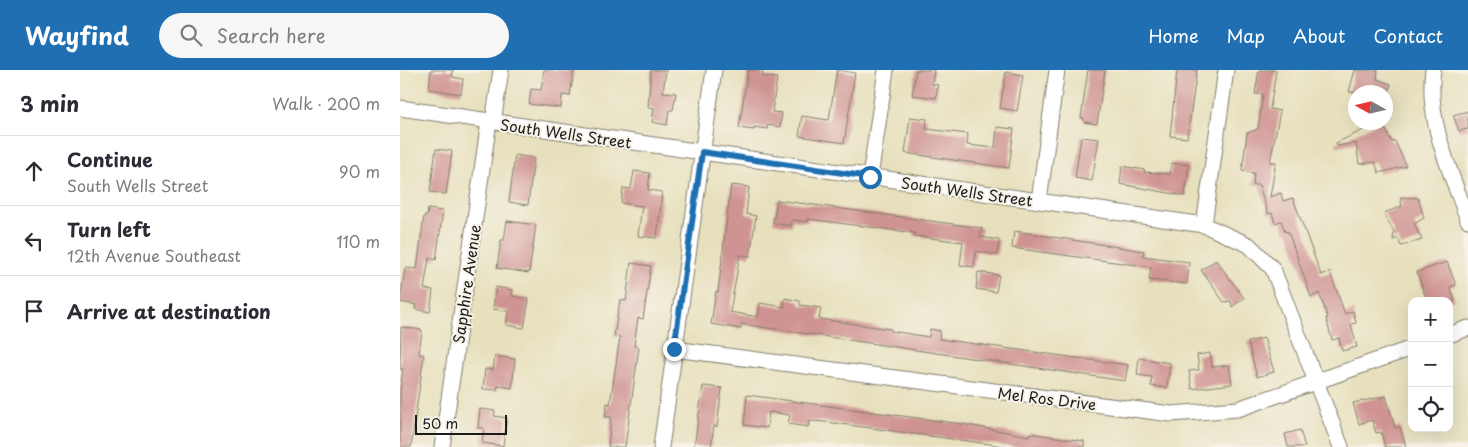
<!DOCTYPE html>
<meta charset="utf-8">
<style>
body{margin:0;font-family:"Playpen Sans",sans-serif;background:#f7f7f7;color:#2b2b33}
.controls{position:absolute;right:15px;bottom:15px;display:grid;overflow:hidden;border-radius:10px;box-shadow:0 5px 20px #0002}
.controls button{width:45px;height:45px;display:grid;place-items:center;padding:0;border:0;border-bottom:1px solid #e1e1e2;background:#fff;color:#2b2b33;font:25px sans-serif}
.compass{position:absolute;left:948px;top:15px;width:45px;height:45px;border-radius:50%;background:#fff;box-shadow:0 5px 20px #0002;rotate:278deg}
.scale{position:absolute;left:15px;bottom:12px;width:92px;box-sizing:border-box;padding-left:5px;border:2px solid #1c1c1c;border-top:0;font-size:14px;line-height:18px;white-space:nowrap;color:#1c1c1c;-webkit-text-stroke:4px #f7f3e8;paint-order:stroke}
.stop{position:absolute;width:15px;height:15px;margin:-11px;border:4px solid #1f6fb2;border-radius:50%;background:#fff}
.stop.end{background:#1f6fb2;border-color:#fff;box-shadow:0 1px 5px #0008}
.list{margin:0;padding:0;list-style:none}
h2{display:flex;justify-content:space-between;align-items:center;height:65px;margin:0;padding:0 20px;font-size:21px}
h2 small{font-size:16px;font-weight:400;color:#7c7c81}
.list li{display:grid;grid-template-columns:32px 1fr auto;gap:15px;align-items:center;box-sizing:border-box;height:70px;padding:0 20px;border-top:1px solid #e1e1e2}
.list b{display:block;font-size:19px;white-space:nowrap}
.list p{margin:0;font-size:16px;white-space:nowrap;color:#7c7c81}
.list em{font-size:16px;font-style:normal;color:#7c7c81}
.icon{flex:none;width:28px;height:28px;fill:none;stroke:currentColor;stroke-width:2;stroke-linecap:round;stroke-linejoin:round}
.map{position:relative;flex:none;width:1068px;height:377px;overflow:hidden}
header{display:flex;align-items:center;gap:30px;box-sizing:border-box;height:70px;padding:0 25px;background:#1f6fb2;color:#fff}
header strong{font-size:24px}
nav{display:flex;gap:28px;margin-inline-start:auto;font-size:18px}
.search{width:350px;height:45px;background:#f7f7f7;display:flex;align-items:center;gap:12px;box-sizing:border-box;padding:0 18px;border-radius:28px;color:#7c7c81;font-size:19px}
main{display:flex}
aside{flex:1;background:#fff}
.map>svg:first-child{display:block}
.building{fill:#cf9391}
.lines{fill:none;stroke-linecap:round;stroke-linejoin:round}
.minor-casing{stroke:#827e6c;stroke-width:17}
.minor{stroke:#fff;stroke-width:15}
.route{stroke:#1f6fb2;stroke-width:6}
.labels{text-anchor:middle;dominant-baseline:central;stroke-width:4;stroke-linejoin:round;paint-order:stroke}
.street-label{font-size:15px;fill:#1c1c1c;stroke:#f7f3e8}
</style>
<header>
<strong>Wayfind</strong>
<div class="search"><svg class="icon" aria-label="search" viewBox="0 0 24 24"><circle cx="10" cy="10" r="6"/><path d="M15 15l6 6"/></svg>Search here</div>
<nav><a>Home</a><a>Map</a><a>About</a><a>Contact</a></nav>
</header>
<main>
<aside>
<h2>3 min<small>Walk · 200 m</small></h2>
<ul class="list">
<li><svg class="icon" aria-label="ahead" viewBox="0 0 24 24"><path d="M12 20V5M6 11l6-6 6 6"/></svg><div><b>Continue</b><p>South Wells Street</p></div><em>90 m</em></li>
<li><svg class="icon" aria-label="left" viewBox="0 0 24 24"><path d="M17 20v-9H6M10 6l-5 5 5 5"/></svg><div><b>Turn left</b><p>12th Avenue Southeast</p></div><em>110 m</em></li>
<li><svg class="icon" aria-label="arrive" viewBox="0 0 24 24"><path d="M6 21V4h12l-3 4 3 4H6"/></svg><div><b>Arrive at destination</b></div></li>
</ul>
</aside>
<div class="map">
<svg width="1068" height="377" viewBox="0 0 1068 377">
<rect width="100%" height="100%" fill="#f7f3e8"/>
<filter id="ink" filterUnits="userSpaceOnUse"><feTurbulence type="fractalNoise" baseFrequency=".02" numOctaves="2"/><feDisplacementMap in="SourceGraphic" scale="10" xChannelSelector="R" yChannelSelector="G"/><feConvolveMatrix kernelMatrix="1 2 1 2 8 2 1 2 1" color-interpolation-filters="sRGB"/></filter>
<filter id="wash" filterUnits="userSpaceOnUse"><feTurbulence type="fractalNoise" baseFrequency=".0096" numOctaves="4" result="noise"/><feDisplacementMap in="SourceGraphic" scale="20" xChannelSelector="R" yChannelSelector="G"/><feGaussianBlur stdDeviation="1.12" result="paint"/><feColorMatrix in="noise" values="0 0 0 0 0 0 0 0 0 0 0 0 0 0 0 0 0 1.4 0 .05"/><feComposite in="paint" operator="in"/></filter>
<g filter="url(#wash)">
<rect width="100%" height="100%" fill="#e7e0bd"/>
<g id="blocks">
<!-- building -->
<path class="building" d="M31,0H53L52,7L63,9L61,24L29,19Z
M144,0H174L170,26L162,25L161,38L129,34L131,19L141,20Z
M251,0H266L263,22L276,23L273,40H269L267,55L252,52L254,38L248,37Z
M348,0H363L362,6L377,8L372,42L382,43L380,57L368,55L367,59L354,57V60L339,58Z
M437,0L455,3L444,73L399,66L402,46L429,50Z
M516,0H534L532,14L538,15L536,28L512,25Z
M688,0H705L697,54L684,52V48H681Z
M777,0H797L787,68L770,66Z
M859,0H876L870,39L880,41L870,92H876L870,127L881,123L883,131L893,128L921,205L930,202L945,244L953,241L956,253L951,254L957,277L942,281L939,268L932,270L926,248H928L919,223L911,227L888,161L885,162L881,151L875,153L872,143L868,144L859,115H853L854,103L842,101L847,63L858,59L863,24H855Z
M955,0H978L977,9L991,14L989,22H949Z
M606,2L623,5L617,41L600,38Z
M1068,41V59L1059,61L1053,45Z
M510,47L527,49L526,59L568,64L567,75L595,78L597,57L614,59L609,98L505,83Z
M980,52H982L992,72L995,71L1006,96L979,103L975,92L959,94L956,73L937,76L936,73Z
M681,67L699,69L692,111L675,108Z
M36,79L52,81L46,124L30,122Z
M115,85L134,88L128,135L109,132Z
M772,93L789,95L785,126L720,114L722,96L745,100L744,102L770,104Z
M234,101L250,103L248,120L262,122L257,168L238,166L242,136L221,133L223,118L231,119Z
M331,115L349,117L346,144L356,146L350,186L340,185L330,242L358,247L360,233L384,237L385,228L400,231V235L421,238L419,249L491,259V261L529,267L530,259L540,261L539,269L728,295L725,311L341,254V259L311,254L316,221L318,222Z
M1000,127L1018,128L1024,148L1014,154L1022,170L1001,176L998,168L993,170L994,162L984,143L1002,136Z
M377,130L582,158L580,167L599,170L597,185L576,181L574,197L560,195L563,172L514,166L515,163L408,149V152L392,150L391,156L373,153Z
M28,139L43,141L36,190L29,188L24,219L33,220L30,242L15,239L16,235L0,232L5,198L17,199L24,146H27Z
M107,151L136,155L129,203L97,198L101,170H104Z
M614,161L744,181L743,186L789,192L787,214L749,210L751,197L612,178Z
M816,190L844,228L832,237L831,231L824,232L801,200Z
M1047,192L1056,215L1050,217L1055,231H1027L1017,202Z
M231,193L251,196L243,249L238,248L234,276L239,277L225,377H208L211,347H205L207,333L210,334L220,267L214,266L220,230L226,231Z
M578,202L599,205L596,222L576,219Z
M96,217L113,220L112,226L129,229L124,258L106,255L108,241L93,239Z
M1,257L22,260L19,284L24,285L11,377H0V321L3,299H0Z
M864,268L874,302L857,307L848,272Z
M810,283L812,297L829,295L832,314L792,319L789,301L799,300L797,285Z
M95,286L115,289L112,318L98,316L97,320L83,319L85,299L93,300Z
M739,288L770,293L767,318L751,316L752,307L737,305Z
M303,316L322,318L317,357L314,356L311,377H294Z
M347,325L562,354L629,366V363L684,371V377H612L426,352L409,351L408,357L388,354L390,345L369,342L367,358L344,355Z
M986,326L995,358L1000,357L1006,377H985L981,362L976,363L972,350L959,354L953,333Z
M80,339L95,341L94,346L107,348L103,376L82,373L84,358H78Z
M900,360L905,377H888L885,364Z"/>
</g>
</g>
<g filter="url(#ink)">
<use href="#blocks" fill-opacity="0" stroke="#827e6c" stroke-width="1"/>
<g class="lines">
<!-- minor casing -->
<g class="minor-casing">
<path id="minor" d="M1033,0C1026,51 1051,102 1068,150
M0,38L804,155L849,175L873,199L941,377
M93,52L101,0
M470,107L486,0
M639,131L657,0
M804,155L826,0
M1049,265L1068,258
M274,279L771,344L838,339L1012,278
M42,377L89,51
M261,377L314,0"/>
</g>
<!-- minor -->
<use href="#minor" class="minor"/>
</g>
</g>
<g class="lines" filter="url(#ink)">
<!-- route -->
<path class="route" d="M274,279L302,82L470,107"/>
</g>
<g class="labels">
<!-- street labels -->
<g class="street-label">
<text transform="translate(166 63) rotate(8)">South Wells Street</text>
<text transform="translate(567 121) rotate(8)">South Wells Street</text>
<text transform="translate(66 214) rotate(-82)">Sapphire Avenue</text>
<text transform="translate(647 328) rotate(7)">Mel Ros Drive</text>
</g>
</g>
</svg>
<div class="controls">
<button>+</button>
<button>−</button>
<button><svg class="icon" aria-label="locate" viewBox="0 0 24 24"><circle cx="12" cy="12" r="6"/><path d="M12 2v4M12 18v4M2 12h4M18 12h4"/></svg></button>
</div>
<svg class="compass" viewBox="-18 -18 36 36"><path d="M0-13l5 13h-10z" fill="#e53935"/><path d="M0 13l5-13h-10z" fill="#7c7c81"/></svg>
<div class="scale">50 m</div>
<div class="stop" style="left:470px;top:107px"></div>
<div class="stop end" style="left:274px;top:279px"></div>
</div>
</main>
